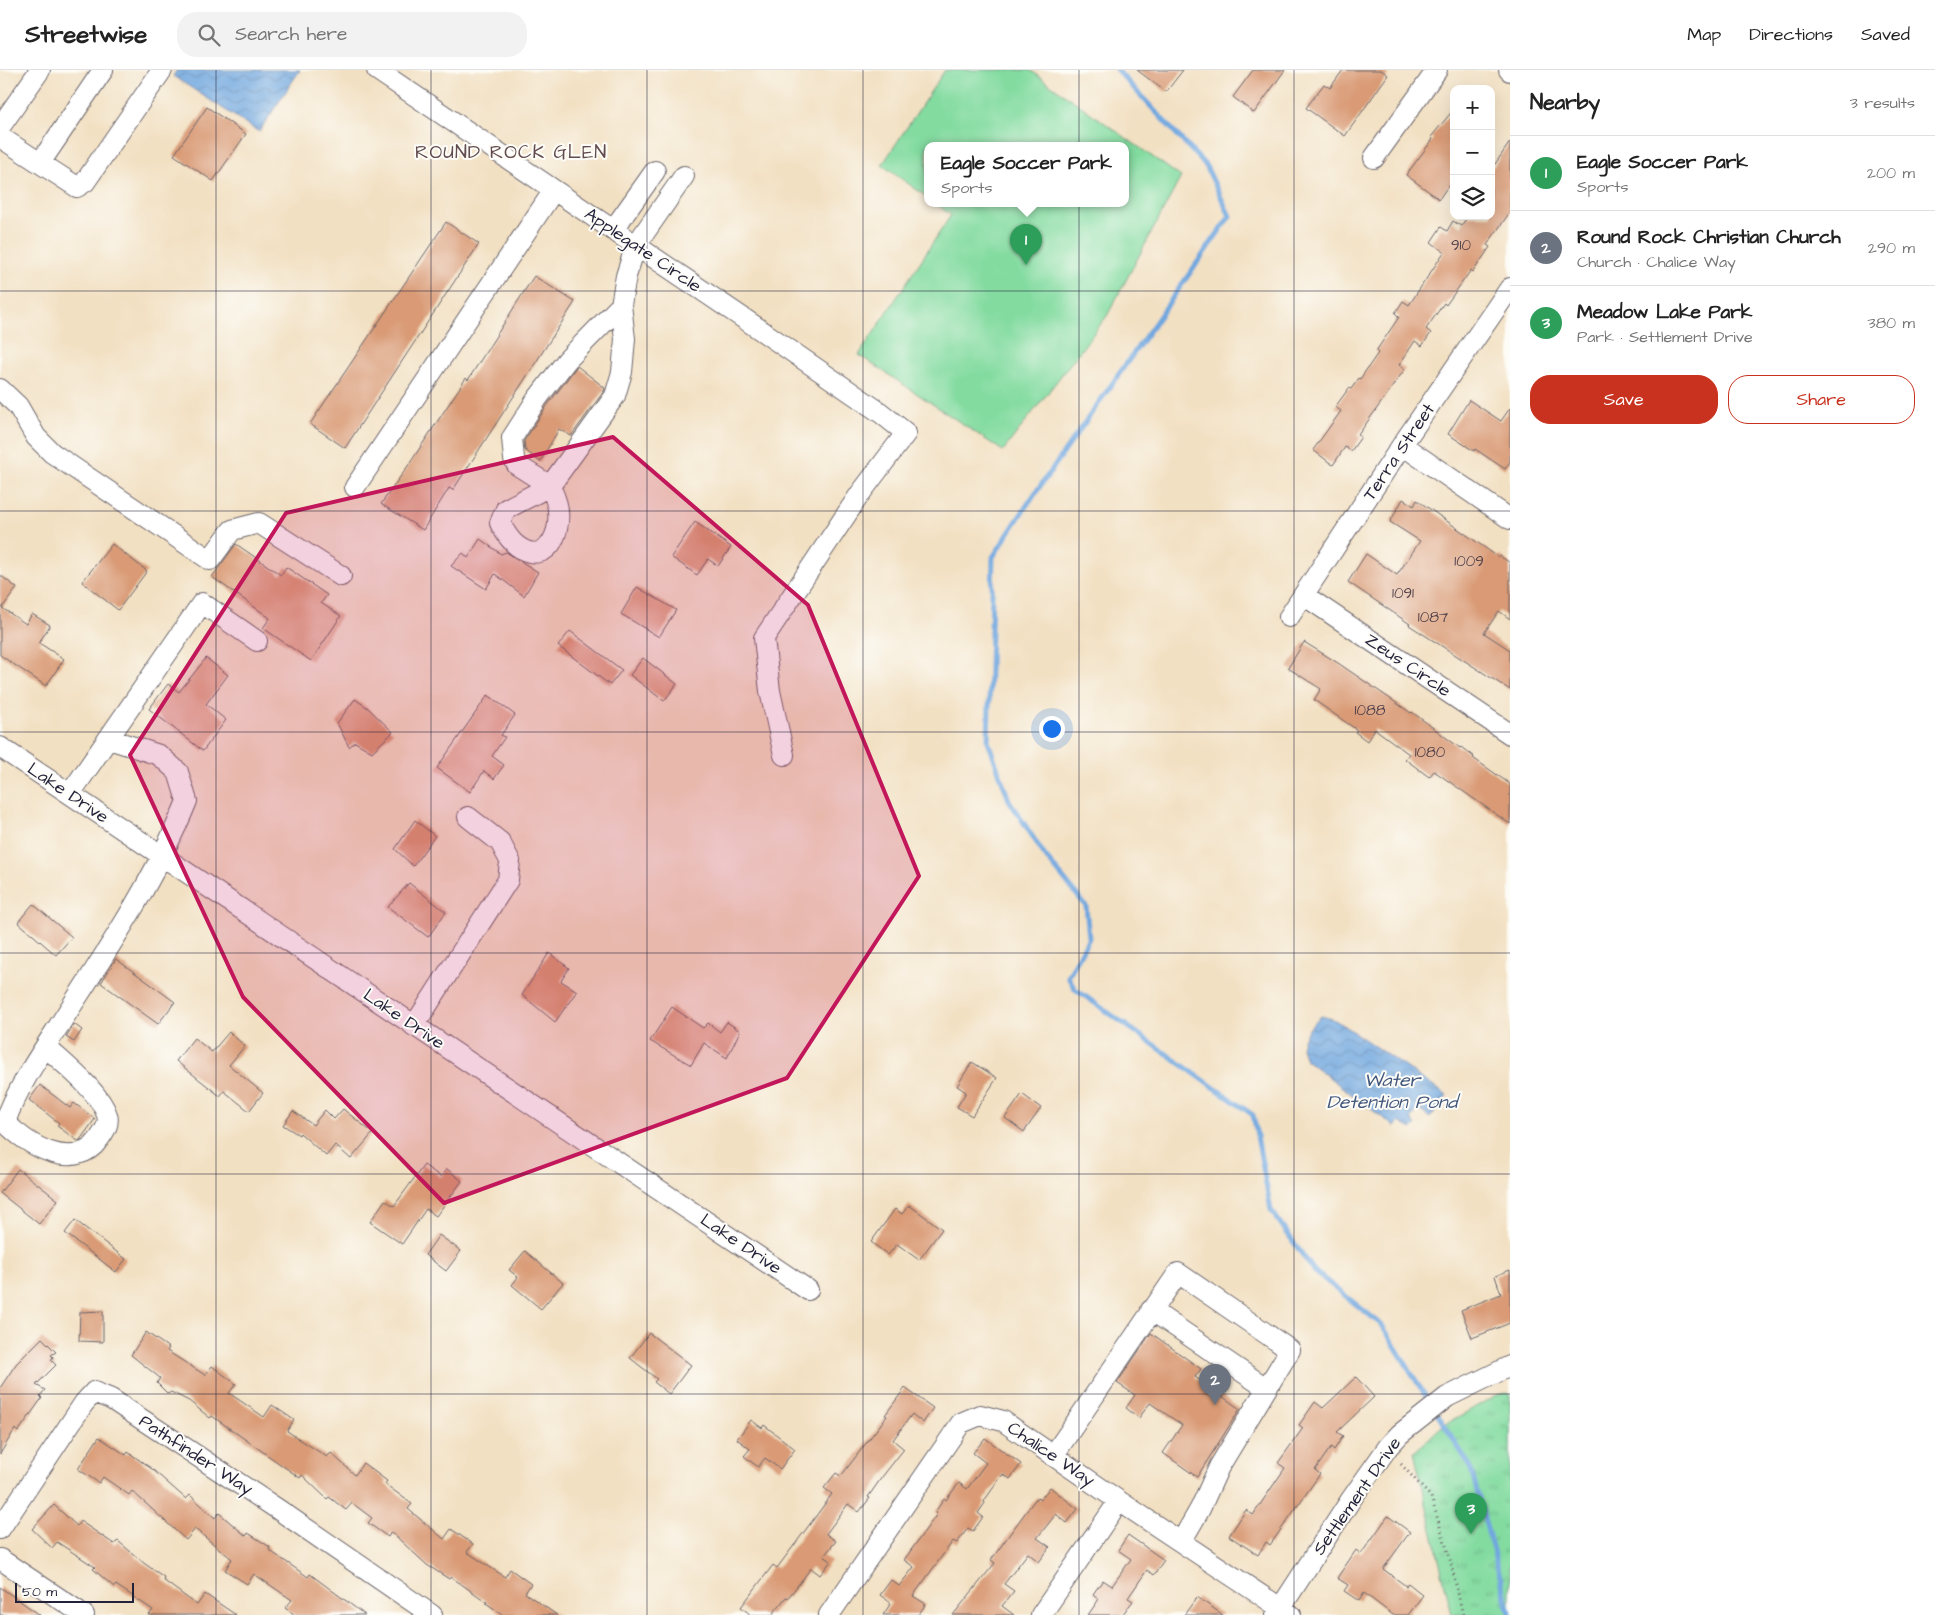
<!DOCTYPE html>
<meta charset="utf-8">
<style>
body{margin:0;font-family:"Architects Daughter",sans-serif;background:#f2f2f2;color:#222}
.controls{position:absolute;right:15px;top:15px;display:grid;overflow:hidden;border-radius:10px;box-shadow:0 5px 20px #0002}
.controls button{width:45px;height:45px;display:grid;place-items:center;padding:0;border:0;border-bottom:1px solid #e0e0e0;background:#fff;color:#222;font:25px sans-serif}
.scale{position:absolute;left:15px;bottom:12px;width:119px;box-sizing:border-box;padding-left:5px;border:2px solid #22223b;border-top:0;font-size:14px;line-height:18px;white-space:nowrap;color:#22223b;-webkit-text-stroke:4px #fdfcf7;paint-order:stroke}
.you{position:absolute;left:1051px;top:658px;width:18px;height:18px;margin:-12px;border:4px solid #fff;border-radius:50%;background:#1a73e8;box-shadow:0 0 0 8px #1a73e833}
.badge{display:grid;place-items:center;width:32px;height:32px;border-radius:50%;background:#c8321e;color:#fff;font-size:16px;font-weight:700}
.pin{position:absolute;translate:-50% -41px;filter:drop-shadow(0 1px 2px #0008)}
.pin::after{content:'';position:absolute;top:26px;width:18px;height:15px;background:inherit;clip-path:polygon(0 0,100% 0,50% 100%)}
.popup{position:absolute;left:924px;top:72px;width:205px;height:65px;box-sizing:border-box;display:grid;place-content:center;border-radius:10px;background:#fff;filter:drop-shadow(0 1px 4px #0005);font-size:16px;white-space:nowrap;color:#767676}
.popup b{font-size:19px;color:#222}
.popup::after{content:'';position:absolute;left:50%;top:100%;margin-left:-10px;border:10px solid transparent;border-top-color:#fff}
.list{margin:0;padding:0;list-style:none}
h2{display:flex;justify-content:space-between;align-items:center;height:65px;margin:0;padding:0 20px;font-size:21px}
h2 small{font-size:16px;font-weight:400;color:#767676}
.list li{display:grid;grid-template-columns:32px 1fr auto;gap:15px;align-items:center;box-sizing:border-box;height:75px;padding:0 20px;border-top:1px solid #e0e0e0}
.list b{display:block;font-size:19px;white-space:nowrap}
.list p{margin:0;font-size:16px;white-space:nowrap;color:#767676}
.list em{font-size:16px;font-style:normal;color:#767676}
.actions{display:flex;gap:10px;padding:15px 20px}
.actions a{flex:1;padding:11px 0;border:1px solid #c8321e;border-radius:20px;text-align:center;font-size:18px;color:#c8321e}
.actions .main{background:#c8321e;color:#fff}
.icon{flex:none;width:28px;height:28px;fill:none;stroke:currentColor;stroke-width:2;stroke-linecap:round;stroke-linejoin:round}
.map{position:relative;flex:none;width:1510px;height:1545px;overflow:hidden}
header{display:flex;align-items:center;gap:30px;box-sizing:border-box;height:70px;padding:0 25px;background:#fff;border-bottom:1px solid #e0e0e0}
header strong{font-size:24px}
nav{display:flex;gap:28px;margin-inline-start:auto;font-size:18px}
.search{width:350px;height:45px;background:#f2f2f2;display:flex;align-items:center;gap:12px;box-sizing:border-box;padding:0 18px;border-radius:20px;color:#767676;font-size:19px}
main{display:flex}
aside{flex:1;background:#fff}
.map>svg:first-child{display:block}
.grass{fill:url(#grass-tufts);stroke:#527e6e}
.pitch{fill:#83dba0;stroke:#527e6e}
.water{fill:url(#water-waves);stroke:#4a648d}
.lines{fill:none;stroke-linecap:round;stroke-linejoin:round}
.stream{stroke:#71a7df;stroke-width:5}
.building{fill:#d99a74}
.minor-casing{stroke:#6b646a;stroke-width:22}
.path{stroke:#6b646a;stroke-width:3;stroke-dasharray:1 4;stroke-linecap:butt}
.minor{stroke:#fff;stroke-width:20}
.marked{fill:#c2185b;fill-opacity:0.2;stroke:#c2185b;stroke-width:4;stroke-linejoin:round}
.grid{fill:none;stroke:#22223b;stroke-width:1;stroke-opacity:0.55}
.labels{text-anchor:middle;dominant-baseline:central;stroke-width:4;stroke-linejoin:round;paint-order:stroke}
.number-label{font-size:15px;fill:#504049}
.street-label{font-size:18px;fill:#22223b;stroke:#fdfcf7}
.neighbourhood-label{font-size:19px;letter-spacing:1px;fill:#624c4f;stroke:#fdfcf7}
.water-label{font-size:19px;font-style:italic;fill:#42577d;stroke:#fdfcf7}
</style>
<header>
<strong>Streetwise</strong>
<div class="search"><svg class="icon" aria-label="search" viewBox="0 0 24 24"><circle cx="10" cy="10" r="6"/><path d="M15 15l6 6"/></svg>Search here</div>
<nav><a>Map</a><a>Directions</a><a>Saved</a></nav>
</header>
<main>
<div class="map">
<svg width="1510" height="1545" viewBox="0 0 1510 1545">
<defs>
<pattern id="grass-tufts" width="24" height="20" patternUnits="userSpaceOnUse" patternTransform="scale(1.25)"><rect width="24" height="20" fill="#83dba0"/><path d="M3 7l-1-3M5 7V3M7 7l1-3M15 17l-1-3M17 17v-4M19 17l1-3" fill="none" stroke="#71bc8b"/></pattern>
<pattern id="water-waves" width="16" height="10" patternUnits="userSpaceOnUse" patternTransform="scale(1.25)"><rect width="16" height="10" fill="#71a7df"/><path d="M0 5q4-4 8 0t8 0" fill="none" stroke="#5c88b6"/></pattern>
</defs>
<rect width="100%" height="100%" fill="#fdfcf7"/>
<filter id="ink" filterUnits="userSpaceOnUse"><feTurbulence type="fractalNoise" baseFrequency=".02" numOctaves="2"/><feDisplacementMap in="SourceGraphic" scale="10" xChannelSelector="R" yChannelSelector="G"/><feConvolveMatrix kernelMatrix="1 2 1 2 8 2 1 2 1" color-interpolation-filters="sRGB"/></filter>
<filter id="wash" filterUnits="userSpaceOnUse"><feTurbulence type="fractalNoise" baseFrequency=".0096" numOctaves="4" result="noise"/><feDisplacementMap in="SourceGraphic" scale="20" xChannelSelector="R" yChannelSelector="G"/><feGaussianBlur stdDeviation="1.12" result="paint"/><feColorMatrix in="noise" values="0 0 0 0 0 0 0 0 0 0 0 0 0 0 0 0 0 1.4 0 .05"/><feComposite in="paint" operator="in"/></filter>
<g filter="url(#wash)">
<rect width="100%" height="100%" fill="#f2e0c2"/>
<!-- grass -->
<path class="grass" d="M1506,1323L1510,1324V1545H1452L1414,1382L1441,1357L1496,1325Z"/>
<!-- pitch -->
<path class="pitch" d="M945,0H1030L1181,107L1107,246L1003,381L859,285L951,145L936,134H1125V76H927V127L882,95Z"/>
<!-- water -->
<path class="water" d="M177,0H300L259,62L173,6Z
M1321,946L1333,949L1345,956L1447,1026L1430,1048L1418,1039L1411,1049L1416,1056L1411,1059L1399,1052L1395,1057L1306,990C1305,986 1302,982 1301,978C1301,967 1313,953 1321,946Z"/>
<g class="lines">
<!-- stream -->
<path class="stream" d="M1117,0L1206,96L1230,146L1029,432L993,487L988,671L1009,730L1045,786L1086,836L1089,868L1068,907L1075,919L1253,1045L1271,1140L1314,1201L1382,1255L1431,1335
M1436,1342L1470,1396L1510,1543"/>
</g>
<g id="blocks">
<!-- building -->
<path class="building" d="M1137,0H1183L1166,22Z
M1253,0H1285L1254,43L1233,27Z
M1343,0H1381L1388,5L1345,66L1306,38L1324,14L1330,18Z
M207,37L246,64L213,111L174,85Z
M1454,39V119L1448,116L1439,129L1406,105L1433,69L1431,67Z
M1510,72V142L1487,175L1490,177L1473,202L1471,200L1446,235L1444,233L1426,259L1431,263L1422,276L1415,271L1399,295L1405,299L1358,365L1361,367L1351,381L1345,377L1333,395L1313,380L1341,341L1335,337L1349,318L1351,319L1359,308L1360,309L1378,283L1376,281L1399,247L1395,243L1403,231L1409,235L1444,182L1431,172L1441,157L1447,161L1453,151L1461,156L1468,146H1491V100Z
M446,152L479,174L345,378L310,354Z
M534,206L575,232L453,420L449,418L423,460L381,434L410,393L466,308L468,310Z
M577,296L605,318L604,321L571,366L559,359L540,392L525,380L524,371L547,336Z
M1469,330L1501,351L1510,338V392L1505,399L1475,379L1474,381L1448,364Z
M1403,429L1414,436L1417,430L1498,487L1500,486L1510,493V549L1499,541L1484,563L1510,580V620L1409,555L1410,554L1348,512L1366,484L1397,505L1420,471L1390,452Z
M695,452L731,477L718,496L708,489L697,505L671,487Z
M480,469L501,484L506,482L538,502L524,526L495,504L486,519L451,496L463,483L468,488Z
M112,474L147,501L118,540L82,512Z
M236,474L281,505L286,497L327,525L321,533L341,546L311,591L263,558L270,548L212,507Z
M0,505L17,518L2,538L26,554L32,544L50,555L39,573L64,589L46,616L0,585Z
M637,517L676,540L659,567L621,544Z
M570,561L622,600L610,615L558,576Z
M1304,572L1338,593L1411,643L1412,642L1460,678L1461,677L1474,687L1473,688L1510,714V754L1434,701L1429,707L1405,689L1409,684L1375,659L1367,671L1355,662L1357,660L1314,630L1321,619L1288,598Z
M206,588L228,605L206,634L226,650L203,681L149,639L168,614L179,622Z
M643,588L677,614L664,631L630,605Z
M488,625L515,645L501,665L505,667L492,686L504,695L494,709L484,701L470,722L437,698Z
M355,629L368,638L393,662L372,682L355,672L349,677L337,653Z
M415,750L435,766L413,796L395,779Z
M409,813L446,842L428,867L388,837Z
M33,834L72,867L56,885L18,852Z
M549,883L569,898L561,911L577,921L555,952L522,925Z
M116,889L175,932L158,954L101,913Z
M672,937L703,958L708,953L720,962L727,952L740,961L727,988L704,973L691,995L650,971Z
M74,954L82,960L74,972L66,967Z
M229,962L245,976L229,995L263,1023L249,1041L224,1021L220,1026L176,991L194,968L212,982Z
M972,992L997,1008L972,1046L957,1037L966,1022L957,1016Z
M40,1015L70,1038L74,1033L95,1049L80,1070L78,1071L57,1056L59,1053L29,1030Z
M1022,1024L1041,1038L1024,1062L1005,1048Z
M343,1039L373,1063L351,1089L335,1075L326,1086L300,1063L299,1065L283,1055L293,1041L313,1055L325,1040L334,1049Z
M424,1095L441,1107L447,1099L462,1111L436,1146L426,1139L402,1174L370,1152L385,1130L394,1136Z
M18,1099L58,1130L39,1154L0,1123Z
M909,1135L942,1159L919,1190L897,1174L888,1185L871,1172L895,1139L902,1144Z
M75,1150L126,1189L116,1202L65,1163Z
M439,1165L461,1181L446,1201L425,1185Z
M525,1181L563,1213L541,1239L512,1215L518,1207L509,1200Z
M1510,1200V1253L1472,1268L1461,1240L1501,1224L1495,1206Z
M103,1241V1272L79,1271L80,1242Z
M146,1262L169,1278L167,1281L205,1305L212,1296L236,1314L229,1323L264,1347L272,1335L294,1350L287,1361L327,1387L331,1383L355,1405L363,1393L387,1411L385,1414L412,1434L408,1439L444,1469L451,1459L473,1474L467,1482L505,1507L510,1499L531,1514L525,1523L557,1545H503L486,1533L487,1532L451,1507L449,1509L427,1495L391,1462L388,1467L368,1453L372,1448L352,1433L346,1440L329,1427L327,1429L302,1405L300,1408L212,1346L210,1348L189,1331L171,1322L168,1324L157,1313L160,1308L131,1285Z
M649,1263L691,1295L669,1324L654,1312L657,1309L630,1288Z
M1151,1263L1201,1299L1195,1307L1240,1339L1197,1407L1163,1383L1182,1355L1150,1333L1139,1348L1126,1338L1135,1325L1117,1313Z
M42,1268L56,1282L51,1285L53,1287L51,1290L56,1295L36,1315L45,1320L40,1326L42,1328L18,1362L15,1359L0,1384V1318L16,1294Z
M1356,1307L1374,1327L1337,1362L1343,1366L1334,1380L1331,1377L1315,1400L1320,1404L1270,1475L1266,1472L1258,1485L1229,1466L1246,1440L1253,1445L1285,1398L1278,1393L1303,1358L1299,1355L1315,1332L1323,1338Z
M905,1318L933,1338L923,1353L912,1344L893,1370L904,1379L882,1407L868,1427L870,1428L859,1442L848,1434L826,1464L836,1471L824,1486L831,1491L820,1505L811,1498L788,1528L786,1527L772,1545H751L741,1537L773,1495L777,1498L816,1446L832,1424L824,1418L836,1403L841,1406L887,1346L885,1345Z
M751,1350L762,1358L764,1355L795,1379L780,1399L765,1388L758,1397L744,1386L750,1379L737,1369Z
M99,1367L126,1385L128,1382L152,1399L186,1429L190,1425L215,1448L219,1443L246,1466L248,1463L270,1477L269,1480L308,1507L310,1504L365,1545H295L285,1538L292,1530L254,1504L247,1514L225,1500L232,1489L195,1459L186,1470L132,1421L129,1425L103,1407L99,1413L78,1399Z
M985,1368L1021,1394L1010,1409L1003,1404L984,1431L985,1433L978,1443L983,1447L973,1461L968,1458L957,1473L953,1471L913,1526L926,1534L918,1545H883L891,1533L880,1525L891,1510L899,1516L914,1497L904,1490L937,1444L935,1442L944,1429L946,1430L959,1413L967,1419L986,1393L973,1383Z
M1050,1417L1078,1439L1067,1453L1056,1444L1037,1468L1050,1477L1039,1492L1028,1483L1004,1514L1014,1521L1002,1536L1014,1545H953L995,1493L991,1490L1025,1443L1037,1427L1040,1430Z
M54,1435L77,1456L80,1451L114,1474L118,1471L145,1494L164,1507L163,1510L197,1535L205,1524L236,1545H149L153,1540L116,1515L114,1517L93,1499L95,1497L57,1472L52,1478L32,1459Z
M1388,1446L1410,1462L1383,1499L1406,1516L1408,1513L1423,1525L1408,1545H1393L1364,1523L1359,1531L1344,1521L1348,1515L1337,1508L1356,1480L1361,1484Z
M1128,1465L1164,1490L1154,1505L1147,1500L1128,1528L1133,1531L1122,1545H1088L1099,1529L1093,1524L1103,1510L1112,1516L1131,1489L1118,1480Z
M0,1517L40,1545H0Z
M1197,1527L1223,1545H1184Z"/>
</g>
</g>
<g filter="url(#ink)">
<use href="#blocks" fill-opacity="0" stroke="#6b646a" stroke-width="1"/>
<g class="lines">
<!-- minor casing -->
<g class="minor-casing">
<path id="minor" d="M377,0L765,263L881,343L906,363L860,424L764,568L770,621L784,685
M1509,0L1510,1
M0,57L40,0
M0,67L77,117L85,112L162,0
M1374,88L1437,0
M40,93L103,0
M613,160L655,101
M621,235L567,290L537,329L512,368L514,389L517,395L550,416L506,439L500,453C506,464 513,476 526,481C551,490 560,460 558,441C558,433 553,423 550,416L615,326L622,302L625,269L621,235L626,206L636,175L684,106
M0,319L18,336L36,367L52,383L210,490L232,460L259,453L341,506
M1402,375L1510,449
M355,417L554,120
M1305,526L1510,664
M1289,547L1402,375L1510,218
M0,677L808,1220
M70,724L202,533L257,571
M414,956L508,810L510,791L500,772L468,747
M46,977C64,994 100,1022 107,1045C110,1054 104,1062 99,1069C75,1104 26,1075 5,1052C19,1013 45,978 67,943C111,875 156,807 187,731L178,702L159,685L109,669
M1151,1240L1266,1318
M1053,1386L1178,1203L1290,1280L1219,1397L1200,1439L1181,1472
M0,1459L84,1333L94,1322L111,1329L279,1440L432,1545
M0,1489L84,1545
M829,1545L961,1353L980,1345L1003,1351L1119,1431L1291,1545
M1041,1545L1119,1431
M1276,1545L1352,1428L1388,1377L1400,1364L1447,1327L1510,1296"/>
</g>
<!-- path -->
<path class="path" d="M1401,1394L1431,1427L1450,1489L1463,1545"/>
<!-- minor -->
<use href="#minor" class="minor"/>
</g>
</g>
<!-- marked area -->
<path class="marked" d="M613,367L808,535L919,806L787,1008L444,1133L243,927L130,685L286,443Z"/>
<!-- grid -->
<path class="grid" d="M216,0V1545M431,0V1545M647,0V1545M863,0V1545M1079,0V1545M1294,0V1545M0,221H1510M0,441H1510M0,662H1510M0,883H1510M0,1104H1510M0,1324H1510"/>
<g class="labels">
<!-- number labels -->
<g class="number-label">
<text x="1461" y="175">910</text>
<text x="1469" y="491">1009</text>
<text x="1403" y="523">1091</text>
<text x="1433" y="547">1087</text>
<text x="1370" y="640">1088</text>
<text x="1430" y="682">1080</text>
</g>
<!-- street labels -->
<g class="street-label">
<text transform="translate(643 180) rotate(34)">Applegate Circle</text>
<text transform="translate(1399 382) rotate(-56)">Terra Street</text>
<text transform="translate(1408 595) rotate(34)">Zeus Circle</text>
<text transform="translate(68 723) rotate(34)">Lake Drive</text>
<text transform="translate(404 949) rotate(34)">Lake Drive</text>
<text transform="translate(741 1174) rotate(34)">Lake Drive</text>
<text transform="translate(1051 1384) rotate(34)">Chalice Way</text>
<text transform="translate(196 1385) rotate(33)">Pathfinder Way</text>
<text transform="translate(1357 1426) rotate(-55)">Settlement Drive</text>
</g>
<!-- neighbourhood labels -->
<g class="neighbourhood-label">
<text x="511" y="82">ROUND ROCK GLEN</text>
</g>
<!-- water labels -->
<g class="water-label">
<text x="1392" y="1010">Water<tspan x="1392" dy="22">Detention Pond</tspan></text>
</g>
</g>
</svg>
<div class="controls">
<button>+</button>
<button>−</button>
<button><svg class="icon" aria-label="layers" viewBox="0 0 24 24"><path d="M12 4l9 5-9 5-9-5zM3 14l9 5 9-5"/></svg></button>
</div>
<div class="scale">50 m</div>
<div class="you"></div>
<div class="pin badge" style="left:1026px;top:195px;background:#2e9e5b">1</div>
<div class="popup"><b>Eagle Soccer Park</b>Sports</div>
<div class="pin badge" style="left:1215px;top:1335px;background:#6b7280">2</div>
<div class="pin badge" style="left:1471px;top:1464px;background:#2e9e5b">3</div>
</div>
<aside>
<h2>Nearby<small>3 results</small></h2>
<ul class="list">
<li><span class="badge" style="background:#2e9e5b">1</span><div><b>Eagle Soccer Park</b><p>Sports</p></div><em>200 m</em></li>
<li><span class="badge" style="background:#6b7280">2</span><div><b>Round Rock Christian Church</b><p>Church · Chalice Way</p></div><em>290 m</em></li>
<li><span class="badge" style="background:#2e9e5b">3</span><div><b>Meadow Lake Park</b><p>Park · Settlement Drive</p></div><em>380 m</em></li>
</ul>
<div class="actions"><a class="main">Save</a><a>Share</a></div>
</aside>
</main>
